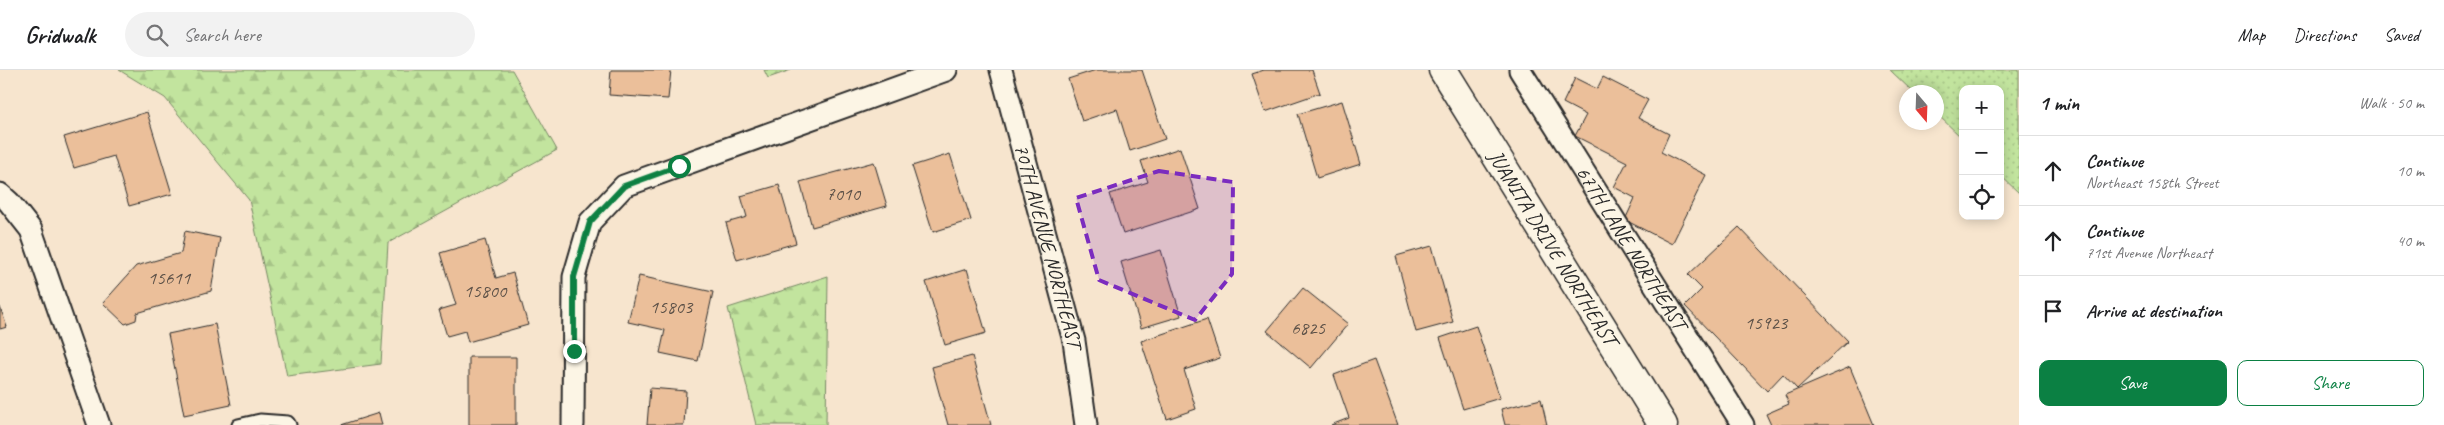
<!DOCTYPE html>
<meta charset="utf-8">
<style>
body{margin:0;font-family:Caveat,sans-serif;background:#f2f2f2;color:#202124}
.controls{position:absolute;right:15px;top:15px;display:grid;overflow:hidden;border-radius:10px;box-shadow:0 2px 12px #0003}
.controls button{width:45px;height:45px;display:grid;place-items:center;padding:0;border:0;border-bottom:1px solid #e0e0e0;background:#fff;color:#202124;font:25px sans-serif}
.compass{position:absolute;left:1899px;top:15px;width:45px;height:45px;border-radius:50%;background:#fff;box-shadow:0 2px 12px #0003;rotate:161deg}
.stop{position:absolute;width:15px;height:15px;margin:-11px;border:4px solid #0b8043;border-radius:50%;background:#fff}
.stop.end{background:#0b8043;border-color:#fff;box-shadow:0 1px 5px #0008}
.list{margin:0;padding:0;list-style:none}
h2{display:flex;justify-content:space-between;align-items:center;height:65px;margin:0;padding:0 20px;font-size:21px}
h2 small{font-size:16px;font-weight:400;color:#757577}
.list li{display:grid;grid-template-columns:32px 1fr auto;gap:15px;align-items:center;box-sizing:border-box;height:70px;padding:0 20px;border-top:1px solid #e0e0e0}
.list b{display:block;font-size:19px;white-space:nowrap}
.list p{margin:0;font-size:16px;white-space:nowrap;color:#757577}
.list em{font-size:16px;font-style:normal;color:#757577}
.actions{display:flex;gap:10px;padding:15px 20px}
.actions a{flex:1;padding:11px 0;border:1px solid #0b8043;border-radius:10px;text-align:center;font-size:18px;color:#0b8043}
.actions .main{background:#0b8043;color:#fff}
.icon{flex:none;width:28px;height:28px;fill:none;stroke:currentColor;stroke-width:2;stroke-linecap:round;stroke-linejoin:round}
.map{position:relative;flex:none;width:2019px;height:355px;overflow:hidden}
header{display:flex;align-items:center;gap:30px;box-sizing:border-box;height:70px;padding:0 25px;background:#fff;border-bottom:1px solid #e0e0e0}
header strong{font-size:24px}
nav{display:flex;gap:28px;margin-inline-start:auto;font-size:18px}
.search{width:350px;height:45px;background:#f2f2f2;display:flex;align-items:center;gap:12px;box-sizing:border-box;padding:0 18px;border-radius:28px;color:#757577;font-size:19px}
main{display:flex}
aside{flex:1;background:#fff}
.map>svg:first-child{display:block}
.grass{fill:url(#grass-dots);stroke:#768864}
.forest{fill:url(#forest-firs);stroke:#768864}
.building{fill:#ebbf9a;stroke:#2b2b2b}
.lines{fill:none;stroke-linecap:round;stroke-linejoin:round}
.lane-casing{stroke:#2b2b2b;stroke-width:15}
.street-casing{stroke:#2b2b2b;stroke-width:25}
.secondary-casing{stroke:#2b2b2b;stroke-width:31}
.lane{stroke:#fcf5e5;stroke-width:11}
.street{stroke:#fcf5e5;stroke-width:21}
.secondary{stroke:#fcf5e5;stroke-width:28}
.route{stroke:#0b8043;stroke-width:6}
.marked{fill:#7b2cbf;fill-opacity:0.2;stroke:#7b2cbf;stroke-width:4;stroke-dasharray:10 6;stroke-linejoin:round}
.labels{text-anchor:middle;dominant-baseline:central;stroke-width:5;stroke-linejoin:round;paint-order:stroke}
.number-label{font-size:19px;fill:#5b5047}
.street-label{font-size:21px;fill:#2b2b2b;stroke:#fcf5e5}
</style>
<header>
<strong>Gridwalk</strong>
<div class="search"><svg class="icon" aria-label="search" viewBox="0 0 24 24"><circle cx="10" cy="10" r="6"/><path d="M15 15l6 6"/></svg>Search here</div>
<nav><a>Map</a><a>Directions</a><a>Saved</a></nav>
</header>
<main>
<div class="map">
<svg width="2019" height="355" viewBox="0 0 2019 355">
<defs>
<pattern id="grass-dots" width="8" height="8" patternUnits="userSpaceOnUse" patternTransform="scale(1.25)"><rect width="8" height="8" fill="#c2e49e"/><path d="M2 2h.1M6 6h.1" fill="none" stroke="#a7c488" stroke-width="1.8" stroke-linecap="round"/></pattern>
<pattern id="forest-firs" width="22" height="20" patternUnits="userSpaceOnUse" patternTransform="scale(1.25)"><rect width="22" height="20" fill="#c2e49e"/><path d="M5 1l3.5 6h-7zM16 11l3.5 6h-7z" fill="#a7c488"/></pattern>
</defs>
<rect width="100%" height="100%" fill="#f7e5ce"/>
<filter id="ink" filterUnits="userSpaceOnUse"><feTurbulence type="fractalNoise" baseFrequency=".02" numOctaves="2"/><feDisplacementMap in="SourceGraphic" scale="10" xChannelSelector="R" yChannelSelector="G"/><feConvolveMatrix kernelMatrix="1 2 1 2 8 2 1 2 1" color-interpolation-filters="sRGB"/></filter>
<g filter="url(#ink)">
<!-- grass -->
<path class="grass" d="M1890,0H2019V123L2000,105V19H1963V69L1937,44L1936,22H1913Z"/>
<!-- forest -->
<path class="forest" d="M119,0H512L557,80L388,173L381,294L287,306L249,130L165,28Z
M764,0H791L768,8Z
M828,206L826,355H756L728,238Z"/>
<!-- building -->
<path class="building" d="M611,0H671L668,29L609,25Z
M1096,0H1142L1165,69L1130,81L1117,39L1082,51L1068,9Z
M1264,0H1312L1320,23L1265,42L1252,4Z
M1603,7L1648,30L1638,48L1669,64L1661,82L1706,105L1672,174L1625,150L1635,128L1614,117L1627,92L1575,66L1586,45L1563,33L1575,8L1597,19Z
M1342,31L1361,94L1317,108L1298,44Z
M147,42L172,124L129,136L114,86L74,98L64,67Z
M1180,78L1200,139L1123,164L1110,124L1148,112L1141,91Z
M950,84L971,150L933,162L912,96Z
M874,92L887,136L812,157L800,112Z
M779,115L796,173L737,190L726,153L747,147L741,126Z
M1739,157L1848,271L1797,319L1783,304L1767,321L1685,236L1702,219L1688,205Z
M185,161L220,168L211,221L137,243L136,250L125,254L103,233L136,196L181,183Z
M485,170L496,208L513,203L528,255L468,272L465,261L447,266L439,240L456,235L440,183Z
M1432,176L1453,252L1416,262L1396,186Z
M1161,180L1181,246L1141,258L1121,192Z
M967,199L986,263L945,275L926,212Z
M639,206L713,222L698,291L660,283L665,260L628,252Z
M1303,218L1348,254L1311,298L1267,261Z
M0,237L7,257L0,259Z
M1207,249L1220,288L1184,300L1196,339L1167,349L1141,271Z
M215,254L231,335L184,345L168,264Z
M1476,256L1500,328L1463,339L1440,268Z
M972,286L991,355H948L932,297Z
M469,287H516V355H469Z
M1374,290L1398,355H1331L1349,348L1334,305Z
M1850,297L1874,355H1771L1766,344L1789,334L1785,325Z
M650,318L686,321L684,355H647Z
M1541,329L1547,355H1505L1501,339Z
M379,343L382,355H341Z"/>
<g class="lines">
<!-- lane casing -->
<g class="lane-casing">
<path id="lane" d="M238,355L260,350L288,352L290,355"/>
</g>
<!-- street casing -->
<g class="street-casing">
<g id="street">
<path id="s1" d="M1001,0L1074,271L1086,355"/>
<path id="s2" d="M1520,0L1743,355"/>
<path d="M0,124L9,132L31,160L99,355"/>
<path d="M573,355L574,207L590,152L624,116L946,0"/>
</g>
</g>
<!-- secondary casing -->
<g class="secondary-casing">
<g id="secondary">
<path id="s3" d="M1443,0L1663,355"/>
</g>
</g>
<!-- lane -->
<use href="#lane" class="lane"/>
<!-- street -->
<use href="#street" class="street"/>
<!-- secondary -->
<use href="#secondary" class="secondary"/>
</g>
</g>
<g class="lines" filter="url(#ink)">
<!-- route -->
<path class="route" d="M574,281V207L590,152L624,116L679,96"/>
</g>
<!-- marked area -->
<path class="marked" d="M1159,101L1233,112L1232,204L1195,250L1099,210L1076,128Z"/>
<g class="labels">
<!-- number labels -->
<g class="number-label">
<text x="843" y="124">7010</text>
<text x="169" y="208">15611</text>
<text x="485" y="221">15800</text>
<text x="671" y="237">15803</text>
<text x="1766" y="253">15923</text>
<text x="1308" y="258">6825</text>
</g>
<!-- street labels -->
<g class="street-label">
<text stroke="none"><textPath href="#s1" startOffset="182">70TH AVENUE NORTHEAST</textPath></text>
<text stroke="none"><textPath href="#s3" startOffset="209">JUANITA DRIVE NORTHEAST</textPath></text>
<text stroke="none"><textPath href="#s2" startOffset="210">67TH LANE NORTHEAST</textPath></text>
</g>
</g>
</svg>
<div class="controls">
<button>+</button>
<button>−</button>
<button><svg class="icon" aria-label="locate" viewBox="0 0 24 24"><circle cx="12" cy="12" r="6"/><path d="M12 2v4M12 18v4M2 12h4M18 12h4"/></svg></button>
</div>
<svg class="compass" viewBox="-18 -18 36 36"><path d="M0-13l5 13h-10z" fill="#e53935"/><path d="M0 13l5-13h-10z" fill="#757577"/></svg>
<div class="stop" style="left:679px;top:96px"></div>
<div class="stop end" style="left:574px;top:281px"></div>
</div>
<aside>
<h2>1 min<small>Walk · 50 m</small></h2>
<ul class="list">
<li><svg class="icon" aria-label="ahead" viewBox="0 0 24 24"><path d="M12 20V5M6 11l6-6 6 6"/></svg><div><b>Continue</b><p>Northeast 158th Street</p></div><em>10 m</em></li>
<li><svg class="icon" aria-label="ahead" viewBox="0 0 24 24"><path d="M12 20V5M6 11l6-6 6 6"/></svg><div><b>Continue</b><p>71st Avenue Northeast</p></div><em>40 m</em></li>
<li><svg class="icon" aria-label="arrive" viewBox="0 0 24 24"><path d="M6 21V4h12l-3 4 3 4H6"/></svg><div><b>Arrive at destination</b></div></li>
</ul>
<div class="actions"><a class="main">Save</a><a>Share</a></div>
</aside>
</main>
